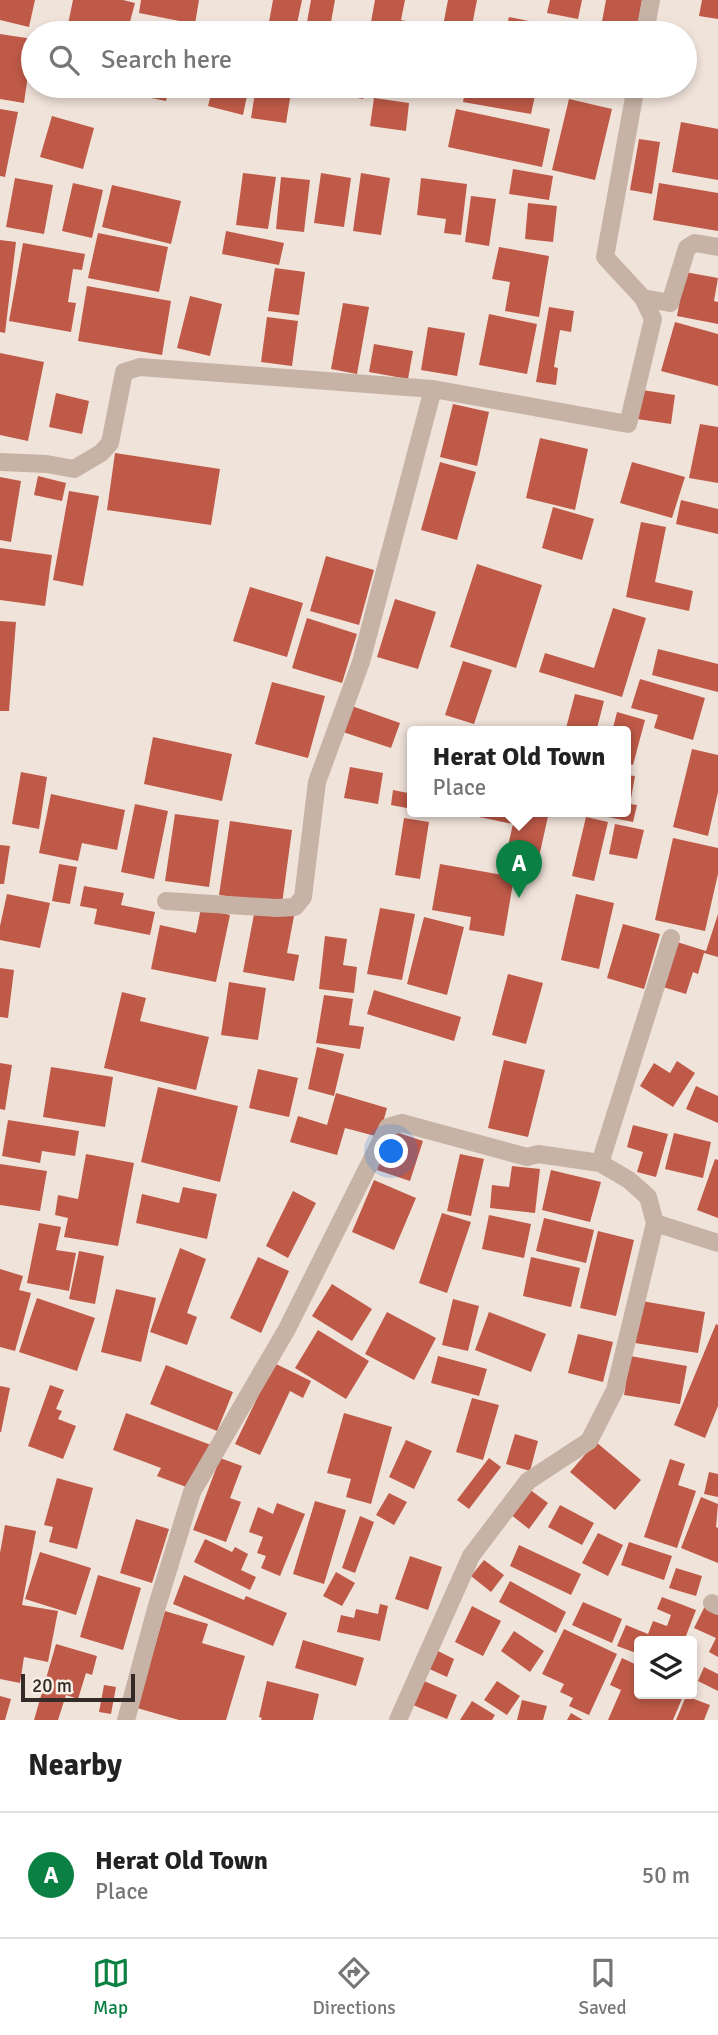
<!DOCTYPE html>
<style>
body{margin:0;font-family:Signika,sans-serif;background:#f6f6f6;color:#222}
.controls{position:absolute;right:21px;bottom:21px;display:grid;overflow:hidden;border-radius:7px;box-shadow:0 4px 10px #0003}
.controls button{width:63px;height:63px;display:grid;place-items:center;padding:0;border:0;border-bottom:2px solid #e0e0e0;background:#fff;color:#222;font:35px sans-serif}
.scale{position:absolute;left:21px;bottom:18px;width:114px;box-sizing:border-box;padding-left:7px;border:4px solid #342a27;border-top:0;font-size:19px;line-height:24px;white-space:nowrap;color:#342a27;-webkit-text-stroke:5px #f8eee5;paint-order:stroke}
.you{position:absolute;left:392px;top:1152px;width:24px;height:24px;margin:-18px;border:5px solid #fff;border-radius:50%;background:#1a73e8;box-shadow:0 0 0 10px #1a73e833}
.badge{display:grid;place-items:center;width:46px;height:46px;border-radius:50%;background:#0b8043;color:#fff;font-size:23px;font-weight:700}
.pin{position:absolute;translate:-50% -58px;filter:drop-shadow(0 2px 4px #0008)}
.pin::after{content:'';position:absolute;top:37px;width:24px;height:21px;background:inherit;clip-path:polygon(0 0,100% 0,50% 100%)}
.popup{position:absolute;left:407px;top:726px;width:224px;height:91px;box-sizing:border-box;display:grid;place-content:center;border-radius:7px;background:#fff;filter:drop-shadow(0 2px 5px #0005);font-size:23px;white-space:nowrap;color:#767676}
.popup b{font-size:26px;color:#222}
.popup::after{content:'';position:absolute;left:50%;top:100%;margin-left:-14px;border:14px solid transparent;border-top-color:#fff}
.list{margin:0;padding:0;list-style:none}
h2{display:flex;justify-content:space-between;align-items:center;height:91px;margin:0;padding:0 28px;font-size:30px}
h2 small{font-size:23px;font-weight:400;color:#767676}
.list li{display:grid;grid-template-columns:46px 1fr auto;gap:21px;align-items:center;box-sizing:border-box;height:126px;padding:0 28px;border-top:2px solid #e0e0e0}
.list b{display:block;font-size:26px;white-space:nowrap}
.list p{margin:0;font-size:23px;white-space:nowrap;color:#767676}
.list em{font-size:23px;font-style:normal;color:#767676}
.icon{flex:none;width:38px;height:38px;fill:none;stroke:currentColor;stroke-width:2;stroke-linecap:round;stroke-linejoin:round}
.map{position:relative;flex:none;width:718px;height:1720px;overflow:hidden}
.search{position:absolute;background:#fff;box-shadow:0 4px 10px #0003;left:21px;right:21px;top:21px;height:77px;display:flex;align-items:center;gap:18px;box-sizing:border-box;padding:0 24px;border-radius:38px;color:#767676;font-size:26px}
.sheet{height:217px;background:#fff}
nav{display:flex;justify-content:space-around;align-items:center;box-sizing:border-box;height:98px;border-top:2px solid #e0e0e0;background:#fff;font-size:19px;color:#767676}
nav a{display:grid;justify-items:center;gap:4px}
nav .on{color:#0b8043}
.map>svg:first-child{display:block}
.building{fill:#bf5a48}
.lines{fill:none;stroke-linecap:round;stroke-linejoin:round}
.minor{stroke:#c7b2a6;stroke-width:18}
</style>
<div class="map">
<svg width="718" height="1720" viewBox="0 0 718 1720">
<rect width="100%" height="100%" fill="#f0e3da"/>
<!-- building -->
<path class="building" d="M0,0H35L29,27L0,20Z
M73,0H123L135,3L127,33H110L68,24Z
M141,0H199L195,24L139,13Z
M273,0H302L295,33H267Z
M311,0H335L329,33H305Z
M375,0H405L401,20L422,24L420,33H369Z
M448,0H477L471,31L443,26Z
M550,0H582L578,19L547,13Z
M606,0H642L636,33L601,27Z
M702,0H718V19L699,16Z
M509,17L573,30L572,33H505Z
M0,34L33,39L24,103L0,99Z
M124,86H169L166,101L122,92Z
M213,86H249L243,115L208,106Z
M256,86H292L286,123L251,118Z
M330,86H365L363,99L329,93Z
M466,86H537L531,114L463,102Z
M586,86H618L616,96L585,90Z
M374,98L409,103L406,131L370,126Z
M569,99L612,109L595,180L552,170Z
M0,109L18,112L5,177L0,176Z
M456,109L550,129L542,167L448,147Z
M52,116L94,128L83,169L40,157Z
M681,122L718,129V180L672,172Z
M639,139L660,142L652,194L630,190Z
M513,169L553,176L549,200L509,194Z
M243,173L276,177L268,229L236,225Z
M321,173L351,178L344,227L314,223Z
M361,173L390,178L381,235L353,231Z
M281,177L310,180L304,232L276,229Z
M15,178L53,185L44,234L6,227Z
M421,178L467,184L461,235L444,233L446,219L417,215Z
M73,183L103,190L92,238L62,231Z
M659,183L718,193V231L653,220Z
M112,185L181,201L171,244L102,227Z
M471,196L496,199L489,246L465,242Z
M528,203L557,206L553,242L525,239Z
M226,231L284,243L279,265L222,254Z
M98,233L168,247L159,292L88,278Z
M0,240L16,242L5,333L0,332Z
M23,243L85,254L82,270L73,269L68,302L76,303L71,332L9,321Z
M499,247L549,256L539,317L505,311L510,282L492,279Z
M275,268L305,272L299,315L268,311Z
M685,272L718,278L714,301L718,302V324L677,316Z
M87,286L171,301L162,355L78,341Z
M190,296L222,304L210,356L177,348Z
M343,303L369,307L357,374L331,369Z
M549,307L574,311L571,332L560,330L554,367L558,368L556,385L536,382Z
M489,314L537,324L527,374L479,365Z
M267,317L298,321L292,366L261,362Z
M675,322L718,334V386L661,371Z
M428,327L465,333L457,376L421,370Z
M374,344L413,351L408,379L369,372Z
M0,353L44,362L28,441L0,435Z
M642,390L675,395L671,424L637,419Z
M56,393L89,401L82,434L49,427Z
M453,404L489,412L477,466L440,457Z
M700,424L718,427V483L689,478Z
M540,438L588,449L575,510L526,498Z
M115,453L220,469L211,525L107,510Z
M440,462L476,472L457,540L421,530Z
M632,462L685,477L672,518L620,503Z
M38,476L66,483L62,501L34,495Z
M0,477L21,481L11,542L0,540Z
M69,491L99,496L83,586L53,580Z
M681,500L718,509V534L676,524Z
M553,507L594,519L582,560L542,548Z
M641,522L666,527L655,582L693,591L689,611L626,597Z
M0,548L52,555L45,606L0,600Z
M326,556L374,570L359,625L310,611Z
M477,564L542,585L516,668L450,647Z
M250,587L303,603L287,657L233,641Z
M395,599L436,612L418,669L377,657Z
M613,608L646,618L622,697L539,672L545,653L594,668Z
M307,618L357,634L342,683L292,668Z
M0,621L16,622L9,711H0Z
M658,649L718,664V692L652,675Z
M463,661L492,670L474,724L445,715Z
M640,679L705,698L693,740L654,728L658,715L631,708Z
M272,682L325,696L308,758L255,744Z
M575,694L604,701L596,732H565Z
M349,705L400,723L391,748L340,731Z
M617,712L645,720L633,765L626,763V732H612Z
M153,737L232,754L222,801L144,784Z
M692,749L718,755V792L708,836L673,827Z
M350,767L383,773L378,804L344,798Z
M21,772L47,777L39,829L12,824Z
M626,775L635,776L630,804L637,805L633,822L603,816L604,812H626Z
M411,780L412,809L391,805L393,790L408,793Z
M51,794L125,810L117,850L82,843L78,861L39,853Z
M135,804L168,811L154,879L121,872Z
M480,812H549L534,879L502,872L513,824L479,817Z
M175,814L219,820L209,887L165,881Z
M586,817L608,822L594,881L572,876Z
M404,818L429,822L420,879L395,875Z
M230,821L292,830L282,904L219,895Z
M615,824L644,830L637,859L609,854Z
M673,838L718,848V874L705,931L655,920Z
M0,845L10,846L4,884H0Z
M59,864L77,867L70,904L52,901Z
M440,864L514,877L504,936L469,930L471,917L432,910Z
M84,886L124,893L121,905L155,912L150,935L94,924L97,909L80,906Z
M7,894L50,903L40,948L0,940V926Z
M576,894L614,903L599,969L561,960Z
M201,908L230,915L216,982L151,969L160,925L196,933Z
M380,908L415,914L402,980L367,974Z
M255,909L294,916L287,953L299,955L294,981L243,972Z
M718,914V957L704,953L698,974L693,972L686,994L663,987L677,942L706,951Z
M424,917L464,927L447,995L407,984Z
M623,924L660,934L644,989L607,978Z
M325,936L347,939L343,965L357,967L354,993L319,989Z
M0,968L14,970L8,1018L0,1017Z
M508,974L543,983L526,1044L492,1035Z
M229,982L266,988L258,1040L221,1035Z
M374,990L461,1017L454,1041L367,1014Z
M122,992L146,998L140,1021L209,1037L196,1090L104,1068Z
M324,995L353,999L349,1025L364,1027L360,1049L316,1043Z
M317,1047L344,1054L334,1096L308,1089Z
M504,1060L545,1070L528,1137L488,1128Z
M677,1061L695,1073L673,1107L640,1086L654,1063L670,1073Z
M0,1063L12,1065L5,1110L0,1109Z
M51,1067L113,1077L105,1127L43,1117Z
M258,1069L298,1078L289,1117L249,1108Z
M696,1086L718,1096V1123L686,1109Z
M158,1087L238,1106L220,1182L141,1162Z
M336,1093L387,1108L379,1137L345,1128L337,1155L290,1142L298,1116L327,1125Z
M8,1120L79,1131L75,1156L42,1151L40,1163L2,1156Z
M633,1125L668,1134L656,1177L637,1172L643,1152L627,1147Z
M390,1130L423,1141L410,1181L377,1170Z
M674,1133L711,1142L703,1178L665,1169Z
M86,1154L134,1163L118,1246L64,1237L68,1218L55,1215L58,1195L78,1199Z
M460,1154L484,1159L471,1216L447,1211Z
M715,1159L718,1160V1218L697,1210Z
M0,1164L47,1171L40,1211L0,1205Z
M512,1166L540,1169L535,1213L490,1208L492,1185L509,1187Z
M551,1170L601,1182L590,1222L542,1210Z
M374,1180L416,1198L394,1250L352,1232Z
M183,1187L217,1194L207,1239L136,1223L142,1194L179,1203Z
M293,1191L316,1203L288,1258L266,1246Z
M442,1213L471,1222L447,1293L419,1283Z
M489,1215L531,1224L524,1258L482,1249Z
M544,1218L594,1230L586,1263L536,1251Z
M39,1223L61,1227L56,1250L76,1253L69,1291L27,1283Z
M598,1231L634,1240L616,1316L580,1308Z
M180,1248L206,1259L187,1313L197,1317L187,1345L150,1332Z
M79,1251L104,1256L95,1304L69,1299Z
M258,1257L289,1271L261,1333L230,1318Z
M531,1257L580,1268L571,1307L523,1296Z
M0,1269L23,1276L19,1290L31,1293L15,1351L0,1347Z
M332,1284L372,1309L352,1341L312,1316Z
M116,1289L156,1298L141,1362L101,1352Z
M37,1298L95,1318L77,1371L19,1352Z
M453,1299L479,1306L468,1351L442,1345Z
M642,1301L705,1312L698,1353L635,1343Z
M387,1312L436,1338L414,1380L365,1354Z
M489,1312L546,1334L531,1372L475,1350Z
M716,1324L718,1325V1406L705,1438L674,1425Z
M318,1330L369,1361L346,1399L295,1368Z
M578,1334L613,1342L603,1382L568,1373Z
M438,1356L487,1369L479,1396L431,1383Z
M630,1356L687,1366L680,1404L624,1395Z
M274,1363L311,1381L303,1398L290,1391L260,1455L235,1444Z
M166,1365L233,1392L217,1431L150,1404Z
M50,1385L64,1390L56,1409L62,1411L58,1419L76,1426L63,1459L28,1446Z
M0,1386L10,1388L1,1432H0Z
M472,1398L499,1405L483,1460L456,1452Z
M126,1413L211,1445L189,1488L157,1476L161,1468L113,1450Z
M344,1413L392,1427L371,1504L346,1497L351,1479L327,1473Z
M515,1434L538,1441L530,1471L506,1464Z
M406,1440L432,1451L414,1489L389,1477Z
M596,1442L641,1480L615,1510L570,1472Z
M220,1458L242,1466L230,1498L241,1502L226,1542L193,1530Z
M489,1458L501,1467L469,1509L457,1500Z
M670,1459L685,1464L678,1485L696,1491L677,1548L644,1537Z
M709,1472L718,1474V1497L704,1494Z
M57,1478L93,1488L77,1549L49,1542L53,1527L44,1525Z
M529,1489L548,1503L529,1529L510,1514Z
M389,1493L407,1502L394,1525L376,1515Z
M701,1497L718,1504L716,1527L718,1528V1563L681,1548Z
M315,1501L346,1510L324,1584L293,1574Z
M277,1503L305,1514L280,1576L261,1568L266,1556L257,1553L263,1537L249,1532L258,1507L273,1514Z
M560,1505L594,1523L582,1545L548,1527Z
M360,1516L374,1522L355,1573L342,1568Z
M136,1519L169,1529L152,1583L120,1573Z
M5,1525L36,1531L22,1605L58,1611L48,1662L24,1657L20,1683L0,1679V1553Z
M598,1533L623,1545L608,1576L582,1563Z
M205,1539L232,1552L235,1547L248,1554L241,1570L256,1577L250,1590L194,1562Z
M629,1542L672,1556L664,1580L621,1565Z
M519,1545L581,1574L571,1595L510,1566Z
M40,1552L91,1568L76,1615L25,1599Z
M410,1556L442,1567L428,1610L395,1599Z
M484,1560L504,1575L491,1592L471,1576Z
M676,1568L702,1576L696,1596L669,1588Z
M336,1572L355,1583L342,1606L323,1596Z
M98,1575L141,1588L123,1650L80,1637Z
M184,1575L244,1600L246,1596L287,1613L273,1646L173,1604Z
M510,1581L566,1612L556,1633L499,1602Z
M662,1597L696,1610L684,1641H639V1654L617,1646L626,1625L648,1634L653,1621L667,1626L671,1615L657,1609Z
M583,1602L622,1619L612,1643L572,1625Z
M380,1604L388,1606L380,1641L337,1632L341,1615L354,1618L356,1609L378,1614Z
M472,1606L501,1621L483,1656L455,1642Z
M705,1606L718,1612V1657L709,1652L716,1638L694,1628Z
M165,1611L208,1624L202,1643L245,1656L226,1720H179L137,1708Z
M564,1629L617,1654L589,1715L569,1706L573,1698L560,1692L564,1684L542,1674Z
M514,1631L544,1651L530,1672L501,1651Z
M303,1640L364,1658L356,1686L295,1668Z
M56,1644L97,1656L92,1675L86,1673L78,1699L66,1695L58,1720H34Z
M434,1649L454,1659L447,1677L425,1667Z
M622,1658L639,1666V1694H684L673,1720H608L621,1690L610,1685Z
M704,1667L718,1674V1691L698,1681Z
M267,1681L319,1694L313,1720H261L262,1718L259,1717Z
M424,1681L457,1695L447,1719L413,1705Z
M497,1681L520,1696L507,1715L484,1700Z
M104,1685L116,1687L111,1714L99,1712Z
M0,1696L11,1699L5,1720H0Z
M686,1696L710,1705L704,1720H676Z
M522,1700L547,1706L543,1720H517Z
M472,1701L495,1715L492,1720H460Z
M571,1713L583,1720H567Z"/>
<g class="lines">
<!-- minor -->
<path class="minor" d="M645,33L651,0
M643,298L670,303L687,248L695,243L718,247
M0,462L47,464L74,469L101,453L110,443L124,372L140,367L433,389L628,424L653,319L643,298L605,257L636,86
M166,901L277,908L295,907L303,897L317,782L361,662L433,389
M600,1163L671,938
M712,1603L718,1606
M126,1720L156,1609L192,1492L287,1329L388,1127L402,1123L527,1157L538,1154L600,1163L629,1180L648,1197L655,1223
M398,1720L471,1556L528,1481L589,1441L615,1390L655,1223L718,1243"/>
</g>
</svg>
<div class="controls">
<button><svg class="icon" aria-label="layers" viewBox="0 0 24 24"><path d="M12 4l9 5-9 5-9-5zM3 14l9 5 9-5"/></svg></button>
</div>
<div class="scale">20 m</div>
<div class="you"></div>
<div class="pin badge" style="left:519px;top:898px">A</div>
<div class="popup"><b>Herat Old Town</b>Place</div>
<div class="search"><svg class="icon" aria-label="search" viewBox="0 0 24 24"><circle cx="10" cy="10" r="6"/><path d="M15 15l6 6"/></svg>Search here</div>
</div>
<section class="sheet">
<h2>Nearby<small></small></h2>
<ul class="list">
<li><span class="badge">A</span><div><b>Herat Old Town</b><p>Place</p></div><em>50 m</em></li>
</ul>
</section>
<nav>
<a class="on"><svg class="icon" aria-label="map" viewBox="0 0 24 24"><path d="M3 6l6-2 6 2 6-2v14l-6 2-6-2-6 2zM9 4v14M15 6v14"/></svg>Map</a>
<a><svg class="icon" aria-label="directions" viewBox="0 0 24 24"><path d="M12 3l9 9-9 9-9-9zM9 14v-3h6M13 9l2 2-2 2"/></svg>Directions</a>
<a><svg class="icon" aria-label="saved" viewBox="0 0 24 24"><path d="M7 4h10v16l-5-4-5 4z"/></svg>Saved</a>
</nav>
